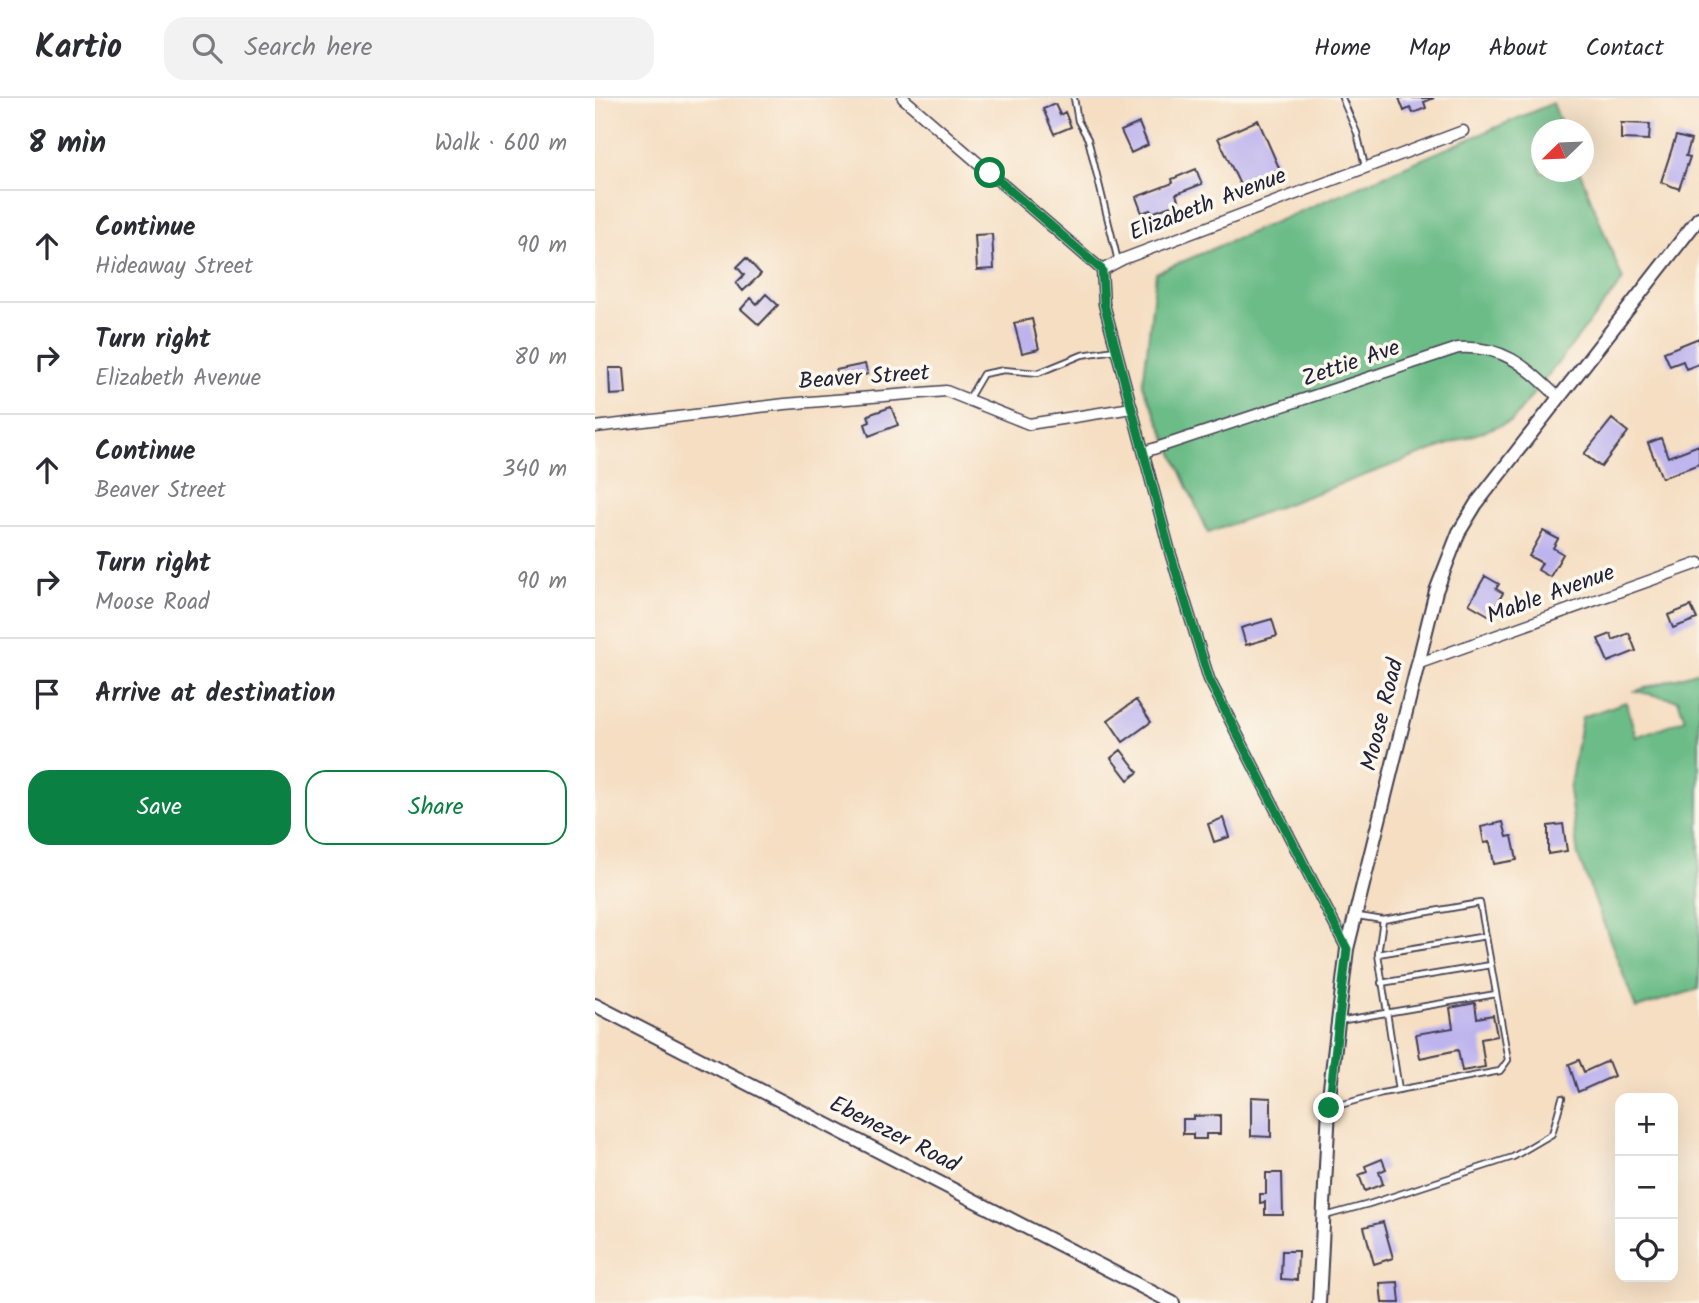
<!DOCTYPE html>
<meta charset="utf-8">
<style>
body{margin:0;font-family:Kalam,sans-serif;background:#f2f2f3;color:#2b2b33}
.controls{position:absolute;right:21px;bottom:21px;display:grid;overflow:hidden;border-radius:14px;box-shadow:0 7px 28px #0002}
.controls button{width:63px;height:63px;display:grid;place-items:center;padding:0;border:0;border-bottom:2px solid #e1e1e2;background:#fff;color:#2b2b33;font:35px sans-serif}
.compass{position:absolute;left:936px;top:21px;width:63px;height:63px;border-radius:50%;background:#fff;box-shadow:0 7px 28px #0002;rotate:247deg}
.stop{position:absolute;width:21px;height:21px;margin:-16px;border:5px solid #0b8043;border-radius:50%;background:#fff}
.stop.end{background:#0b8043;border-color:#fff;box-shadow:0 2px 7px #0008}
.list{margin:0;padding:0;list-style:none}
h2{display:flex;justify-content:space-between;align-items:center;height:91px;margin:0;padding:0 28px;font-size:30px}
h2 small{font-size:23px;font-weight:400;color:#7c7c81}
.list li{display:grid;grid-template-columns:46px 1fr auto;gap:21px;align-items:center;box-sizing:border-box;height:112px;padding:0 28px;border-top:2px solid #e1e1e2}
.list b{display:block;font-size:26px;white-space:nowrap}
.list p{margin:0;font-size:23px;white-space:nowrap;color:#7c7c81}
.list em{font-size:23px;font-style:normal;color:#7c7c81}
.actions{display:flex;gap:14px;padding:21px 28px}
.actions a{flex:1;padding:16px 0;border:2px solid #0b8043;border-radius:21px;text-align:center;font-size:24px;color:#0b8043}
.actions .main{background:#0b8043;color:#fff}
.icon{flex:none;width:38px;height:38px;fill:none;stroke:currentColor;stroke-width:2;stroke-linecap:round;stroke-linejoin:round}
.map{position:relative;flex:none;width:1104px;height:1205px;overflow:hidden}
header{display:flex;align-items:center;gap:42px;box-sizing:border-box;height:98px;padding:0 35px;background:#fff;border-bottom:2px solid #e1e1e2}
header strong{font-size:33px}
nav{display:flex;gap:38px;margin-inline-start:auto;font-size:24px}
.search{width:490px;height:63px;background:#f2f2f3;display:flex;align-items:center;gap:18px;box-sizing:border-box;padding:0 24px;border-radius:21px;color:#7c7c81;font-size:26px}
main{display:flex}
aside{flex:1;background:#fff}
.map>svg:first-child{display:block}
.forest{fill:#6cbc87;stroke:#476f61;stroke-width:2}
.building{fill:#bdb4ee}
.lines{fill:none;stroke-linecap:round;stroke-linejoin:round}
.service-casing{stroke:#423e4f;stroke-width:8}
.minor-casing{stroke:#423e4f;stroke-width:13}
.tertiary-casing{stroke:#423e4f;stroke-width:16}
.service{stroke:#fff;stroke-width:4.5}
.minor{stroke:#fff;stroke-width:10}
.tertiary{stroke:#fff;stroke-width:12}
.route{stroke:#0b8043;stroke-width:9}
.labels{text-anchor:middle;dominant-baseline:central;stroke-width:7;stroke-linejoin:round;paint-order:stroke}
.street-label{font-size:23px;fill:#22223b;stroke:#fbf7ec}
</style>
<header>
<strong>Kartio</strong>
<div class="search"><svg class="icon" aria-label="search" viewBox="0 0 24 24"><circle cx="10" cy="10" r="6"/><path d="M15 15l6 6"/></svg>Search here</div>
<nav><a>Home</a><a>Map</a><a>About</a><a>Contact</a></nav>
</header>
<main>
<aside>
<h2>8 min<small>Walk · 600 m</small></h2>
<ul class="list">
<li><svg class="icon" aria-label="ahead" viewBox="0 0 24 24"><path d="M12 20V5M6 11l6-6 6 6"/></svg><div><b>Continue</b><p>Hideaway Street</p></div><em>90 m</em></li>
<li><svg class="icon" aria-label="right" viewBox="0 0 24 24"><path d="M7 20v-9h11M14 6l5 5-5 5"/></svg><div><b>Turn right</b><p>Elizabeth Avenue</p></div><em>80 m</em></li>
<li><svg class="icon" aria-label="ahead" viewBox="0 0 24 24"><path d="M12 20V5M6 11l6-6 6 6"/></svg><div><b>Continue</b><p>Beaver Street</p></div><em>340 m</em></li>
<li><svg class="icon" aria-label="right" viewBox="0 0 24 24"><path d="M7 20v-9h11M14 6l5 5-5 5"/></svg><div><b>Turn right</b><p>Moose Road</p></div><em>90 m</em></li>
<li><svg class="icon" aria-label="arrive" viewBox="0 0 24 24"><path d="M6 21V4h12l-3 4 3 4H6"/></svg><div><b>Arrive at destination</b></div></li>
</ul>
<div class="actions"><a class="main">Save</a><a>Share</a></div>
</aside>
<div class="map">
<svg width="1104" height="1205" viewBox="0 0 1104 1205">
<rect width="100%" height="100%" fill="#fbf7ec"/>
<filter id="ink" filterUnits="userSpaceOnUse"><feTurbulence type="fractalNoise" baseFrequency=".0143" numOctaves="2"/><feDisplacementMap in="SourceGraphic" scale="14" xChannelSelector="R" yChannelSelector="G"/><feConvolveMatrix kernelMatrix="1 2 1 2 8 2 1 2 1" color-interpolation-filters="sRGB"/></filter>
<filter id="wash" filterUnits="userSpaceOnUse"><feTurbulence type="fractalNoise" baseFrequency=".00686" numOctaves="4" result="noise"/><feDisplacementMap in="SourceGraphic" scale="28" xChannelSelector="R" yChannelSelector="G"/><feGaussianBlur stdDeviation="1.57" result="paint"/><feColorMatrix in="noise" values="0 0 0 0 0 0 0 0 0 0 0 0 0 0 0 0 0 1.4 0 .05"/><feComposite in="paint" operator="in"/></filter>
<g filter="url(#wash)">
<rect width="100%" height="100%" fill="#f5dec2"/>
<!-- forest -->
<path class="forest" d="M958,5L968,31L946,32V74H985L1028,182L917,323L613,435L548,287L561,175Z
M1104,573V891L1041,910L983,758L974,692L987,619L1031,604L1041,639L1090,621L1083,602L1040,593Z"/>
<g id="blocks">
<!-- building -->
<path class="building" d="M804,0H839L829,4L831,10L818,15L815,10L809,13Z
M460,6L465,17L470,14L476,29L459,36L448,11Z
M663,22L685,72L646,89L623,40Z
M544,25L553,47L536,55L526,33Z
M1026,25L1055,26L1054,42L1026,41Z
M1081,38L1096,42L1091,58L1095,59L1084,91L1066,84Z
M601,71L607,86L581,96L584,105L557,115L555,112L547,115L541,99L578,85L577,81Z
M397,136L399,171L382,172L380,137Z
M151,160L166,176L148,193L141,185L149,177L142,169Z
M171,196L183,207L164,227L146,211L156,200L162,206Z
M437,221L444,251L427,255L419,225Z
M1104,240V266L1091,271L1088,263L1075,268L1069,254Z
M270,266L273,276L243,283L241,272Z
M14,270H29L31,296L15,297Z
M296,309L303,327L274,338L270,326L275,324L273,317Z
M1017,321L1033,334L1006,369L989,356Z
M1066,340L1073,359L1104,347V366L1067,380L1053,345Z
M948,433L963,441L958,450L968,456L955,479L943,472L947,465L934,458Z
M890,478L904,486L901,491L908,495L895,518L874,506Z
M1096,508L1102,521L1078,530L1073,517Z
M677,521L682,538L651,547L646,530Z
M1034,535L1041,553L1013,564L1003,541L1016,536L1018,542Z
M541,602L556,624L528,644L513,622Z
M526,652L543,674L533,682L516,660Z
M628,720L634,739L619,744L613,726Z
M908,724L912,739L917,738L922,762L899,766L895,744L889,745L886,729Z
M968,726L972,753L953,756V728Z
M880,905L882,920L898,917L902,938L886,941L890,969L867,973L863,952L825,960L821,936L858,930L855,910Z
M984,962L989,974L1013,963L1019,978L983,994L974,966Z
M656,999L676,1000V1039L656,1038Z
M625,1017V1036H611V1041H598V1036H588V1021H598V1018Z
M787,1061L791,1071L784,1074L788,1086L770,1093L764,1077L772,1074L770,1068Z
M671,1075H687L688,1117H670V1104L665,1105V1096H671Z
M788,1124L798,1160L779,1166L769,1129Z
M687,1153H703L702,1182L686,1181Z
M803,1184L805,1205H787L785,1185Z"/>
</g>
</g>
<g filter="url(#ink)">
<use href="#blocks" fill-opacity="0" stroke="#423e4f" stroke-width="2"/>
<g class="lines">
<!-- service casing -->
<g class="service-casing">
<path id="service" d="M479,0L483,23L493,41L523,163
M747,0L762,35L770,68
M374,300L388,276L409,272L443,275L487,257L520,252
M788,822L783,856L804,992
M783,856L891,838
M786,885L896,867
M744,923L901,896
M735,1010L787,995L905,973L913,962L885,805L788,822L763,818
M730,1118L774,1106L918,1059L957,1036L967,1000"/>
</g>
<!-- minor casing -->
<g class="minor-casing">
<path id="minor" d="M308,0L507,172
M507,172L509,206L575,454L614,581L752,851
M507,172L528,161L868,33
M0,329L190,306L351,293L434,326L537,310
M549,354L863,250C910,247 931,269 963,299
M822,566L1104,465"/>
</g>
<!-- tertiary casing -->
<g class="tertiary-casing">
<path id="tertiary" d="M0,907L578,1205
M724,1205L735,990L752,851L841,493L864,434L881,406L1104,120"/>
</g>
<!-- service -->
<use href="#service" class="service"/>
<!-- minor -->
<use href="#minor" class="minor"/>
<!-- tertiary -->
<use href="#tertiary" class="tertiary"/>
</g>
</g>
<g class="lines" filter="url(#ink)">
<!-- route -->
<path class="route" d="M395,75L507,172L509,206L575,454L614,581L752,851L734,1010"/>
</g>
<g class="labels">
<!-- street labels -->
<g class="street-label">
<text transform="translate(613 107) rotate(-21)">Elizabeth Avenue</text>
<text transform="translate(756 266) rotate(-19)">Zettie Ave</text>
<text transform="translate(269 280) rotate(-4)">Beaver Street</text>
<text transform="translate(956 497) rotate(-20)">Mable Avenue</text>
<text transform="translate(788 617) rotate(-76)">Moose Road</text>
<text transform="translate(299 1037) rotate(27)">Ebenezer Road</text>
</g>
</g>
</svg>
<div class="controls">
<button>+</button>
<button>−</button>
<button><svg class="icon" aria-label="locate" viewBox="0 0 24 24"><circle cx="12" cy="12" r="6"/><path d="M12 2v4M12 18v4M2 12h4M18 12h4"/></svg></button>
</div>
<svg class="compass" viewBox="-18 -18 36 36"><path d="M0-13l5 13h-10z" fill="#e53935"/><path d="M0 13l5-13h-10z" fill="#7c7c81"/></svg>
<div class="stop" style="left:395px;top:75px"></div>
<div class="stop end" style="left:734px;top:1010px"></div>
</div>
</main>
